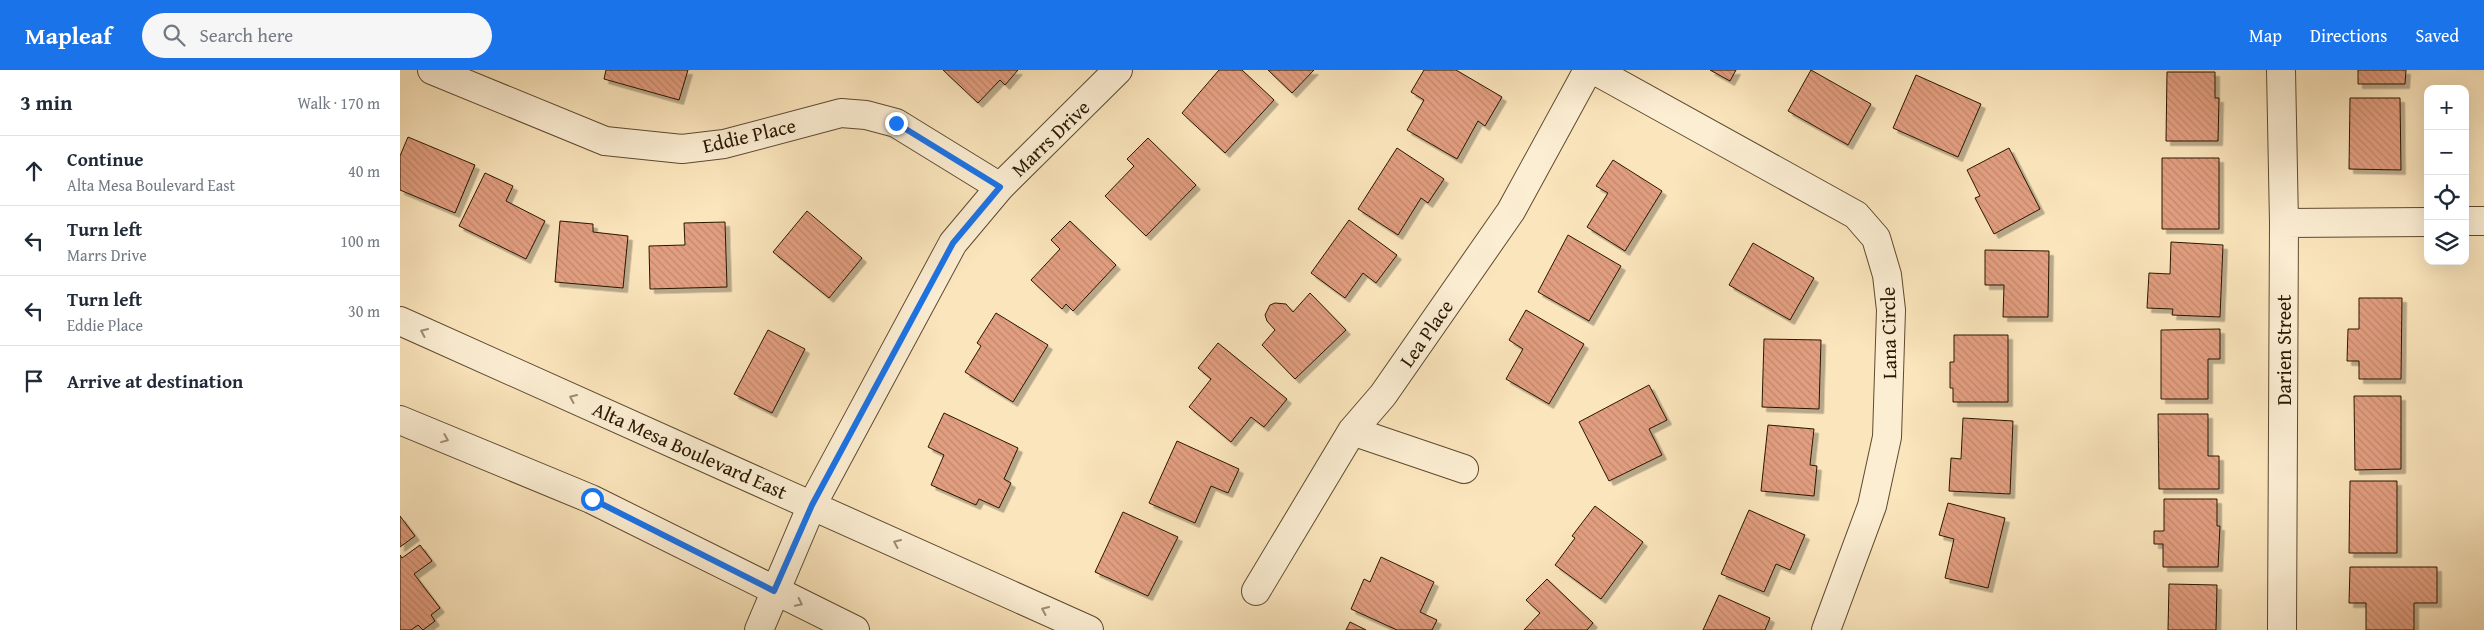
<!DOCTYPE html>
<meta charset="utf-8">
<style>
body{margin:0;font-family:"Gentium Book Plus",serif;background:#f6f6f7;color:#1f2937}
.controls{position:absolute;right:15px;top:15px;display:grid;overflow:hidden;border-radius:10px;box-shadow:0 5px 20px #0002}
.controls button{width:45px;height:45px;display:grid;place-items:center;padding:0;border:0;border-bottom:1px solid #e0e1e3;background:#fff;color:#1f2937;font:25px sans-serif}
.stop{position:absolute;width:15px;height:15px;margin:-11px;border:4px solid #1a73e8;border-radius:50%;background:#fff}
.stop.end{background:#1a73e8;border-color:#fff;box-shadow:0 1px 5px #0008}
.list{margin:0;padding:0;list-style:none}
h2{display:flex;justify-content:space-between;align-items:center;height:65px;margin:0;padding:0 20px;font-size:21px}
h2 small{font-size:16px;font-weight:400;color:#747a83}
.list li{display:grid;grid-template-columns:32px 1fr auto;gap:15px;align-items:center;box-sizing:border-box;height:70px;padding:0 20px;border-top:1px solid #e0e1e3}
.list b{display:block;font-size:19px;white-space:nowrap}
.list p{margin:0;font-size:16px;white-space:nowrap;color:#747a83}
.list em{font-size:16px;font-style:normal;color:#747a83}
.icon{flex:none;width:28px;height:28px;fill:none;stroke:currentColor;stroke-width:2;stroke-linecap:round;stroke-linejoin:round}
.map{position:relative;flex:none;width:2084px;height:560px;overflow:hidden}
header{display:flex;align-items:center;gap:30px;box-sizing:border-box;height:70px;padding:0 25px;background:#1a73e8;color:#fff}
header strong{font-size:24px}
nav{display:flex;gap:28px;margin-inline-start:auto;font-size:18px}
.search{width:350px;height:45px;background:#f6f6f7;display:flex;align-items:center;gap:12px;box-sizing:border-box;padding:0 18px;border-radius:28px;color:#747a83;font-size:19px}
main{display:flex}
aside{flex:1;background:#fff}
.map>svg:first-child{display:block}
.building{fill:url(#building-back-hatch);stroke:#291600;filter:url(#shadow)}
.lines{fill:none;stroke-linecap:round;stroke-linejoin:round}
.street-casing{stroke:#5e4a2f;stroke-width:30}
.street{stroke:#fceed3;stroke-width:28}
.oneway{stroke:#9d8d74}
.route{stroke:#1a73e8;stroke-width:6}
.labels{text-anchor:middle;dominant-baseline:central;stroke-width:4.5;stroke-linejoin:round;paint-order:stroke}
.street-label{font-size:20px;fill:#291600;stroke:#fceed3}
</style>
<header>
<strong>Mapleaf</strong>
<div class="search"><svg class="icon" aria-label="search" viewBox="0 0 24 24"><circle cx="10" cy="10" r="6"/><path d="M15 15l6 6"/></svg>Search here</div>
<nav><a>Map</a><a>Directions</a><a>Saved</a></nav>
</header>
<main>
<aside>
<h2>3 min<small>Walk · 170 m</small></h2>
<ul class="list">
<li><svg class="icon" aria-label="ahead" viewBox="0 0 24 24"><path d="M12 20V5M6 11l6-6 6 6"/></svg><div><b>Continue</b><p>Alta Mesa Boulevard East</p></div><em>40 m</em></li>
<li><svg class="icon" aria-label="left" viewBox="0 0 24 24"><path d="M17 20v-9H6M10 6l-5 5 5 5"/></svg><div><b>Turn left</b><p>Marrs Drive</p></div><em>100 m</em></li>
<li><svg class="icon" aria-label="left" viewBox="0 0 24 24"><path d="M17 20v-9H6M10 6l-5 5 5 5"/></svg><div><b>Turn left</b><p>Eddie Place</p></div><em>30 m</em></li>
<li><svg class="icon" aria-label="arrive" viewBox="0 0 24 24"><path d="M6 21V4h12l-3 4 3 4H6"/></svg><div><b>Arrive at destination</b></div></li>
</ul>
</aside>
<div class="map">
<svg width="2084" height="560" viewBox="0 0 2084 560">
<defs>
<pattern id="building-back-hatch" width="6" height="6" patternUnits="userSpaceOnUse" patternTransform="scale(1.25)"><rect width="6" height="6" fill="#e29e80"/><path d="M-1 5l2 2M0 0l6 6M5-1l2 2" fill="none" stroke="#c2876d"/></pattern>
<filter id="shadow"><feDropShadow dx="4.5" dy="4.5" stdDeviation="0" flood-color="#0004"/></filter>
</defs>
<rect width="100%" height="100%" fill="#fbe5bc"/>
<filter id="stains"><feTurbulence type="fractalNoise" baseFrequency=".004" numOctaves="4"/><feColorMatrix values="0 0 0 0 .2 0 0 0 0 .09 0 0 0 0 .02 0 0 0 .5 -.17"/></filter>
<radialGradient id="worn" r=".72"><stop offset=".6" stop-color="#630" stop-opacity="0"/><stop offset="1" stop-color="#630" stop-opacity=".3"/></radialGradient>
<!-- building -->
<path class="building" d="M206,0H288L279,30L204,9Z
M543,0H618L605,15L600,10L578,33Z
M819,0H842L874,30L825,83L782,43Z
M868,0H914L892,23Z
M1024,0H1056L1102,27L1085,56L1078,51L1057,89L1007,60L1024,30L1011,22Z
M1310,0H1336L1330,11Z
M1411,0L1471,34L1448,75L1388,41Z
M1958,0H2006L2005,14H1958Z
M1767,2H1815V28H1819L1818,71H1766Z
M1516,5L1581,34L1558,87L1493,58Z
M1950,28H2000L2001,100L1949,99Z
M8,67L75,95L55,143L0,120V86Z
M748,68L796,115L746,166L705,126L734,96L727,89Z
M997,78L1044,109L1028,133L1021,128L998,165L958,139Z
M1609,78L1640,139L1594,164L1575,128L1580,126L1567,100Z
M1762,88H1819V159H1762Z
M1213,90L1262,121L1225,181L1187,157L1208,123L1196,116Z
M85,103L113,116L106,131L145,151L126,189L59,156Z
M407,141L462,188L429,228L373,182Z
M949,150L997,185L976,213L963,203L945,228L911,203Z
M160,151L193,154V162L228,166L223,218L155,212Z
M670,151L716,195L673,241L666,234L662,239L631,210L660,179L651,170Z
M325,152L327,217L250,219L249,176L285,175L284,153Z
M1168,165L1221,196L1189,251L1138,222Z
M1771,172L1823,175L1820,247L1772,245L1773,239L1747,238L1749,203L1770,204Z
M1353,173L1414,208L1390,250L1329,215Z
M1585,180L1649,181L1648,247H1603L1604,215H1585Z
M910,223L946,260L895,309L862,275L875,260L867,251L865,245L870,235L875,233L886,234L893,242Z
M1959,228H2002L2001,309H1959V291H1947L1948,259H1959Z
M1126,240L1184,274L1149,334L1106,309L1123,279L1109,270Z
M596,243L648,275L613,332L565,302L581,276L577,273Z
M1820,259V289H1808V329H1761V260Z
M368,260L405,279L372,343L334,324Z
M1554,265H1608V332H1553V318H1550V292H1554Z
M1364,269L1421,270L1419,339L1362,337Z
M818,273L887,329L864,357L851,347L831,372L789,337L811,309L798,298Z
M1249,315L1267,350L1249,359L1262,385L1209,411L1179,352Z
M1954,326H2001V399L1955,400Z
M544,343L618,378L604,409L611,413L599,438L579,429L576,435L531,415L544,385L528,377Z
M1758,344H1808V386H1819V419H1759Z
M1563,348L1613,351L1610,424L1549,421L1551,388L1561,389Z
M1368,355L1414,359L1410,395L1417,396L1414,426L1361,421Z
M777,371L839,399L828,423L811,416L795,453L749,433Z
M1950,411H1997V483H1949Z
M1764,429H1817V456H1820L1818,497H1763V474H1754V461H1764Z
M1548,433L1605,448L1588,518L1545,508L1554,469L1539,465Z
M1195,436L1243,472L1201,529L1155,495L1175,468L1172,466Z
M1349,440L1405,465L1390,500L1376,494L1364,522L1321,504Z
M723,442L778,467L748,526L695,502Z
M0,446L15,466L0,477Z
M20,475L32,491L14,504L40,538L31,545L35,551L23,560L18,555L11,560H0V485L2,488Z
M981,487L1034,512L1020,542L1037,550L1032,560H997L951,539L964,509L970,512Z
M1950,497H2037V533H2014V560H1966V533H1949Z
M1147,509L1193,553L1187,560H1124L1140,543L1126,530Z
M1769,514L1817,515L1816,560H1768Z
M1319,525L1370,548L1365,560H1303Z
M950,552L966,560H946Z"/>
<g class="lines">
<!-- street casing -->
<g class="street-casing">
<path id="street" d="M32,0L205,71L282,79L324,74L441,43L466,45L496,53L600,117
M1194,0L1456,145L1476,168L1487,205L1491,240L1487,367L1472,436L1426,560
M1881,0L1884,153L1882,560
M2065,151H2084
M1884,153L2028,152
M0,251L689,560
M0,350L191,429L455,560
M952,361L1064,399
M856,521L952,361L983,325L1111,141L1188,0
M359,560L412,435L553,173L600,117L718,0"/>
</g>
<!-- street -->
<use href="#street" class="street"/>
</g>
<!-- one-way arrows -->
<defs><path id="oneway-chevron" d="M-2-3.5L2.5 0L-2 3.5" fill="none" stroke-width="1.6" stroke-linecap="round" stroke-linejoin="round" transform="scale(1.25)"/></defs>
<g class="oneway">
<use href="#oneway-chevron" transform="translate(24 262) rotate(-156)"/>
<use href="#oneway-chevron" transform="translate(173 328) rotate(-156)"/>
<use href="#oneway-chevron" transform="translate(45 369) rotate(22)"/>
<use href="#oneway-chevron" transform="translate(497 473) rotate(-156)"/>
<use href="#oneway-chevron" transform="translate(399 533) rotate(26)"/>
<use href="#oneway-chevron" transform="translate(645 540) rotate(-156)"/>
</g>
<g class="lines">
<!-- route -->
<path class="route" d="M192,429L374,521L412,435L553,173L600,117L496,53"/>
</g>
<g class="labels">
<!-- street labels -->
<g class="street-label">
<text transform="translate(349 65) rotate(-13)">Eddie Place</text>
<text transform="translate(650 68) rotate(-44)">Marrs Drive</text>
<text transform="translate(1026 263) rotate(-55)">Lea Place</text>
<text transform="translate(1488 263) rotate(-91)">Lana Circle</text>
<text transform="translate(1883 280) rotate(-90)">Darien Street</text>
<text transform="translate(290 380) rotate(24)">Alta Mesa Boulevard East</text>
</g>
</g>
<rect width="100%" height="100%" filter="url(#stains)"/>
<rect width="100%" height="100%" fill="url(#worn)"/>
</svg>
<div class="controls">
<button>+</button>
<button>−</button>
<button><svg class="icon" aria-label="locate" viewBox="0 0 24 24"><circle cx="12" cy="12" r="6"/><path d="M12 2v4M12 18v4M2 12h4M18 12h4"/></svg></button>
<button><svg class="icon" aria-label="layers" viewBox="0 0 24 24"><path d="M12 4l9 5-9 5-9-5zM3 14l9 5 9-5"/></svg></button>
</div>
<div class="stop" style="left:192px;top:429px"></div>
<div class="stop end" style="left:496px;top:53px"></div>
</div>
</main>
